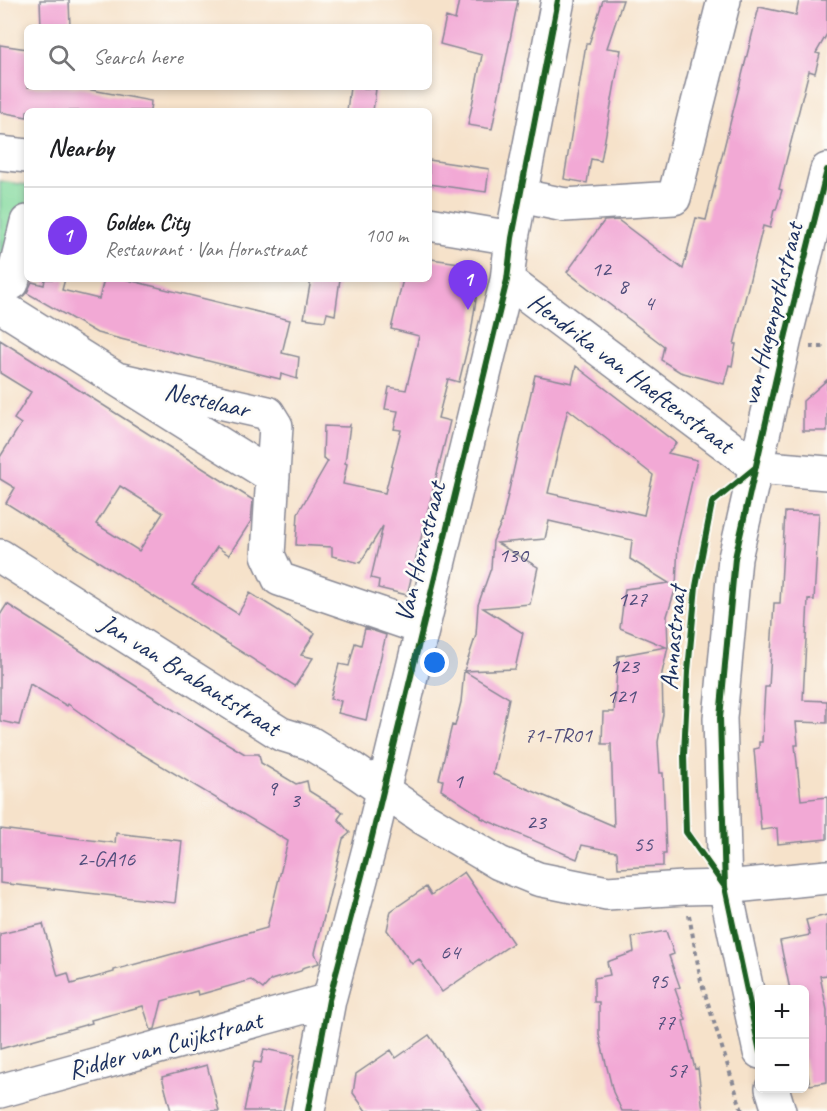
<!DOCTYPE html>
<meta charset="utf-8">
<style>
body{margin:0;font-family:Caveat,sans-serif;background:#f2f2f2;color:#202124}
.controls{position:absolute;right:18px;bottom:18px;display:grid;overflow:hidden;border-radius:9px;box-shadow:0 3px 9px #0003}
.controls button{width:54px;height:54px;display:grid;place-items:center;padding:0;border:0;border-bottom:2px solid #e0e0e0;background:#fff;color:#202124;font:30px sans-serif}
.you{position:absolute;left:435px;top:663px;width:21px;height:21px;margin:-15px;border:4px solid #fff;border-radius:50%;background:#1a73e8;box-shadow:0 0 0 9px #1a73e833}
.badge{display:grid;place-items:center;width:39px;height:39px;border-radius:50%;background:#7c3aed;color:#fff;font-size:20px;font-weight:700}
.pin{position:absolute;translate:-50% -50px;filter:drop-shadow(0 2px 3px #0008)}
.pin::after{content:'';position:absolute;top:32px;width:21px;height:18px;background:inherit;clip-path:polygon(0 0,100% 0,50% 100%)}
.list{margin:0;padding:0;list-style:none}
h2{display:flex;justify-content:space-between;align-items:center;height:78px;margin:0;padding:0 24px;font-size:26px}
h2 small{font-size:20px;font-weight:400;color:#757577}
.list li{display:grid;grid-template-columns:39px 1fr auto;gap:18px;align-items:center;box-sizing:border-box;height:96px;padding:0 24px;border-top:2px solid #e0e0e0}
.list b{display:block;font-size:22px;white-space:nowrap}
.list p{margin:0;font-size:20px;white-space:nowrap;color:#757577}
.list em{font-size:20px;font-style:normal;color:#757577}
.icon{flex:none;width:33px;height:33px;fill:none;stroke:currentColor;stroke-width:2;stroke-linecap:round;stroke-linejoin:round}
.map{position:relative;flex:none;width:827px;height:1111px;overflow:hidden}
.search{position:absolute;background:#fff;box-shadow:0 3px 9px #0003;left:24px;top:24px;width:408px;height:66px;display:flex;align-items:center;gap:15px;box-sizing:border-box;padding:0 21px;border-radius:9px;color:#757577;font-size:22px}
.panel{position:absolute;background:#fff;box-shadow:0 3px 9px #0003;left:24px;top:108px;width:408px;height:174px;border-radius:9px}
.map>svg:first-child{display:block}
.green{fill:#82d99d;stroke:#4e847e;stroke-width:1.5}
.building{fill:#f2a9d5;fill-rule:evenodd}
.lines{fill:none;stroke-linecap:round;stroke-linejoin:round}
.minor-casing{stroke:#888894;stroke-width:36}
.path{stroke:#888894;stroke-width:4;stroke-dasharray:4.5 4.5;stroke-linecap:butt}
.minor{stroke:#fff;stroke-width:33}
.cycleway-casing{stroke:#fdfcf7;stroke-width:10}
.cycleway{stroke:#1b5e20;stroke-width:6}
.labels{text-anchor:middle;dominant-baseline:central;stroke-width:5;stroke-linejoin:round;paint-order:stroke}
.number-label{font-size:22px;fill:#514e7c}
.street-label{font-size:26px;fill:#1b2f5e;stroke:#fdfcf7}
</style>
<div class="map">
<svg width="827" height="1111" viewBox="0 0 827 1111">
<rect width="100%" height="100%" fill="#fdfcf7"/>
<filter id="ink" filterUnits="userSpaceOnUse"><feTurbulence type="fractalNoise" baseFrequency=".0167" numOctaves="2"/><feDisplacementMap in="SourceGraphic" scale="12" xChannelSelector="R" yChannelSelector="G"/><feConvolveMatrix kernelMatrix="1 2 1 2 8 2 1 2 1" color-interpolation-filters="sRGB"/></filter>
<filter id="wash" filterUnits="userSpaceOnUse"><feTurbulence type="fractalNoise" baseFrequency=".008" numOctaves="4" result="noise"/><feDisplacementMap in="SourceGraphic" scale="24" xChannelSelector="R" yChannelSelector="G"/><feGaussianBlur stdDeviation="1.35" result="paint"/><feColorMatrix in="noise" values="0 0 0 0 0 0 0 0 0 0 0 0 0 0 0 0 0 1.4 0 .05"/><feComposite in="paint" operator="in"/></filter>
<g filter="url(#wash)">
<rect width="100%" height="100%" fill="#f6e2ca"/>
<!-- green -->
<path class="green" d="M0,181L27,185V207L0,276Z"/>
<g id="blocks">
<!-- building -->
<path class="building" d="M40,0H69L70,27H41Z
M459,0H518L492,129L468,125L482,55L440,44L446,17L455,20Z
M603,0H623L607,48L621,50L601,161L591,159L587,183L564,179L586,44H589Z
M799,0H827V34L816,53L820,54L815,73L809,71L779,189L782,190L776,210H774L770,228L763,226L734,344H736L732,366L729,365L724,384L680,372L661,360L664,346L567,272L604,221L618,220L683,269L696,218L706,220L759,7L796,15Z
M0,45L27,49V87H76L151,101L150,111H27V117L0,112Z
M350,87L376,89L373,111H347Z
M429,160L489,169L486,192L429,184Z
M431,259L481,266L471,333L459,382L448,379L438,418L450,421L407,595L378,588L379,580L371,578L383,526L360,563L332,556V547L296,545L298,513L328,461L323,458L324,426L348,427L350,425L345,463L347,464L343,484L385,493L401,430L394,429L398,411L385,409L389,387L406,390L419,336L391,329L403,279H429Z
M45,279H65L62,290L99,299L104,279H124L290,320L282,353L299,357L297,379L281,374L280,379L97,333L27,293L32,282L44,285Z
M311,279H340L335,315L327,313L325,321L304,318Z
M0,340L253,500L251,521L229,555L217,547L192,585L238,614L250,593L315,633L301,655L313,658L295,686L6,503L15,488L0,479V457L21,424L14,419L31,392L0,373ZM120,486L163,513L139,551L96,524Z
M576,366L676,443L668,453L697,460L678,542L676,587L667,616L668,647L662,673L663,714L658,742L660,773H663L666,854H663V866L618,868L617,852L582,845L577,859L481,818V816L441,790L443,780L439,779L452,725L455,726L461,702L464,671L476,635L478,605L491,568L493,541L502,521L535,375L572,383ZM568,409L653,475L644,515L548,493ZM549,521L632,540L630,559L669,583L625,589L620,628L666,647L618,656L614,712H603L602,744H611L614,826L493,774L509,698L464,671L515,669L523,633L483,608L530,604L538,567L497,543L545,539Z
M827,380V431H803V401Z
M785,512L819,513L814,600L808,599L803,700L827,701V723L796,722L798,745H795L801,800L827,797V839L778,844L777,828L761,830L754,749L759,748V742H762L765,687H769L774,603H780Z
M7,604L213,735L245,754H259L261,763L296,784L307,781L309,791L343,812L338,819L350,833L343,839L328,901L315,953L319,963L302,968L301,971L271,980L263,989L251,980L198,995L197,991L162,1001L155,1029L151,1030L143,1006L91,1020L92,1023L0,1049V934L43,924L58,976L68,973L71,984L114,972V970L267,928L288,841L120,741L68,704L67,706L30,684L19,725L0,721V615Z
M365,628L386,635L366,720L338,713L341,701L330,699L339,664L349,666L355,643L361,645Z
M0,829L115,843L116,833L182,841L175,903L0,883Z
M464,872L513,943L442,992L419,959L412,964L387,930L391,911L426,887L431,895Z
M827,915V975L820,976L827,1010V1082L810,1085L804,1058V990H790L780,941L810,935L806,920Z
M666,931L674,954L669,956L680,987L675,989L686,1020L683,1021L695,1069L698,1068L703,1111H622L613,1092L599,1035V1002H594V978L610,975L607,962L634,952L632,937Z
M429,1035L482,1111H366L353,1093L356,1074L391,1050L396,1058Z
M264,1049L295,1055L283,1111H244L254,1062L261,1063Z
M207,1065L219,1111H171L162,1077Z"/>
</g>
</g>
<g filter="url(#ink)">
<use href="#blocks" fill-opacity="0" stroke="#888894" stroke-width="1.5"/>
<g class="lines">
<!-- minor casing -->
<g class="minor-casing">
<path id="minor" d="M0,153L27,156
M521,196L565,205L674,198L724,0
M429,224L512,238
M507,280L756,467
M12,283L27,222
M0,306L273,477
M117,379L268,413L276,426L268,555L279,579L422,628
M756,467L827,473
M0,556L281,734L310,743L351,768L420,816L499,863L538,879L607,893L684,888L725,887L827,877
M760,1052L725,887L720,718L735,558L786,334L827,170
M772,1088L779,1111
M0,1091L329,1000
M308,1111L329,1000L370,845L507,280L512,238L558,0"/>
</g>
<!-- path -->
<path class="path" d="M810,347H827
M689,915L701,981L742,1111"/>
<!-- minor -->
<use href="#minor" class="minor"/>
<!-- cycleway casing -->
<g class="cycleway-casing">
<path id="cycleway" d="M725,887L686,832L684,755L688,671L696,586L712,503L756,467
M760,1052L725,887L720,718L735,558L786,334L827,170
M308,1111L329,1000L370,845L507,280L512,238L558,0"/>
</g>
<!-- cycleway -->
<use href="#cycleway" class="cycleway"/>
</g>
</g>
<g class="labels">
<!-- number labels -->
<g class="number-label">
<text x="601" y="269">12</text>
<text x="623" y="286">8</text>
<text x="649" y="303">4</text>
<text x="513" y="555">130</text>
<text x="632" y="599">127</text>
<text x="624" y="666">123</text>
<text x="621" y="696">121</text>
<text x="558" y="735">71-TR01</text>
<text x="458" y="781">1</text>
<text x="272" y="788">9</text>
<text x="295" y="800">3</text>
<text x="536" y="822">23</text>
<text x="643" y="844">55</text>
<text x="106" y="859">2-GA16</text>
<text x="450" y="952">64</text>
<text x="658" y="981">95</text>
<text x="665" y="1022">77</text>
<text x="677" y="1070">57</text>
</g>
<!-- street labels -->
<g class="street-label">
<text transform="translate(772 314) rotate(-76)">van Hugenpothstraat</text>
<text transform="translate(631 373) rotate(37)">Hendrika van Haeftenstraat</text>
<text transform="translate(207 400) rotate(13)">Nestelaar</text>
<text transform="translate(420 552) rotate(-76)">Van Hornstraat</text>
<text transform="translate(673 638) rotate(-85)">Annastraat</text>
<text transform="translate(190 675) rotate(32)">Jan van Brabantstraat</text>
<text transform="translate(165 1045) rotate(-15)">Ridder van Cuijkstraat</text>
</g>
</g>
</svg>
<div class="controls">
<button>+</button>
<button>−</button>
</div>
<div class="you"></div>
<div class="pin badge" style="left:468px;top:310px">1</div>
<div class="search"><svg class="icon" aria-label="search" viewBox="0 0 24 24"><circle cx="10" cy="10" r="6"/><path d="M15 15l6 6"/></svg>Search here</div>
<section class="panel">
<h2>Nearby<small></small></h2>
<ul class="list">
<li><span class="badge">1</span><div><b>Golden City</b><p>Restaurant · Van Hornstraat</p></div><em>100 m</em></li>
</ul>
</section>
</div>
